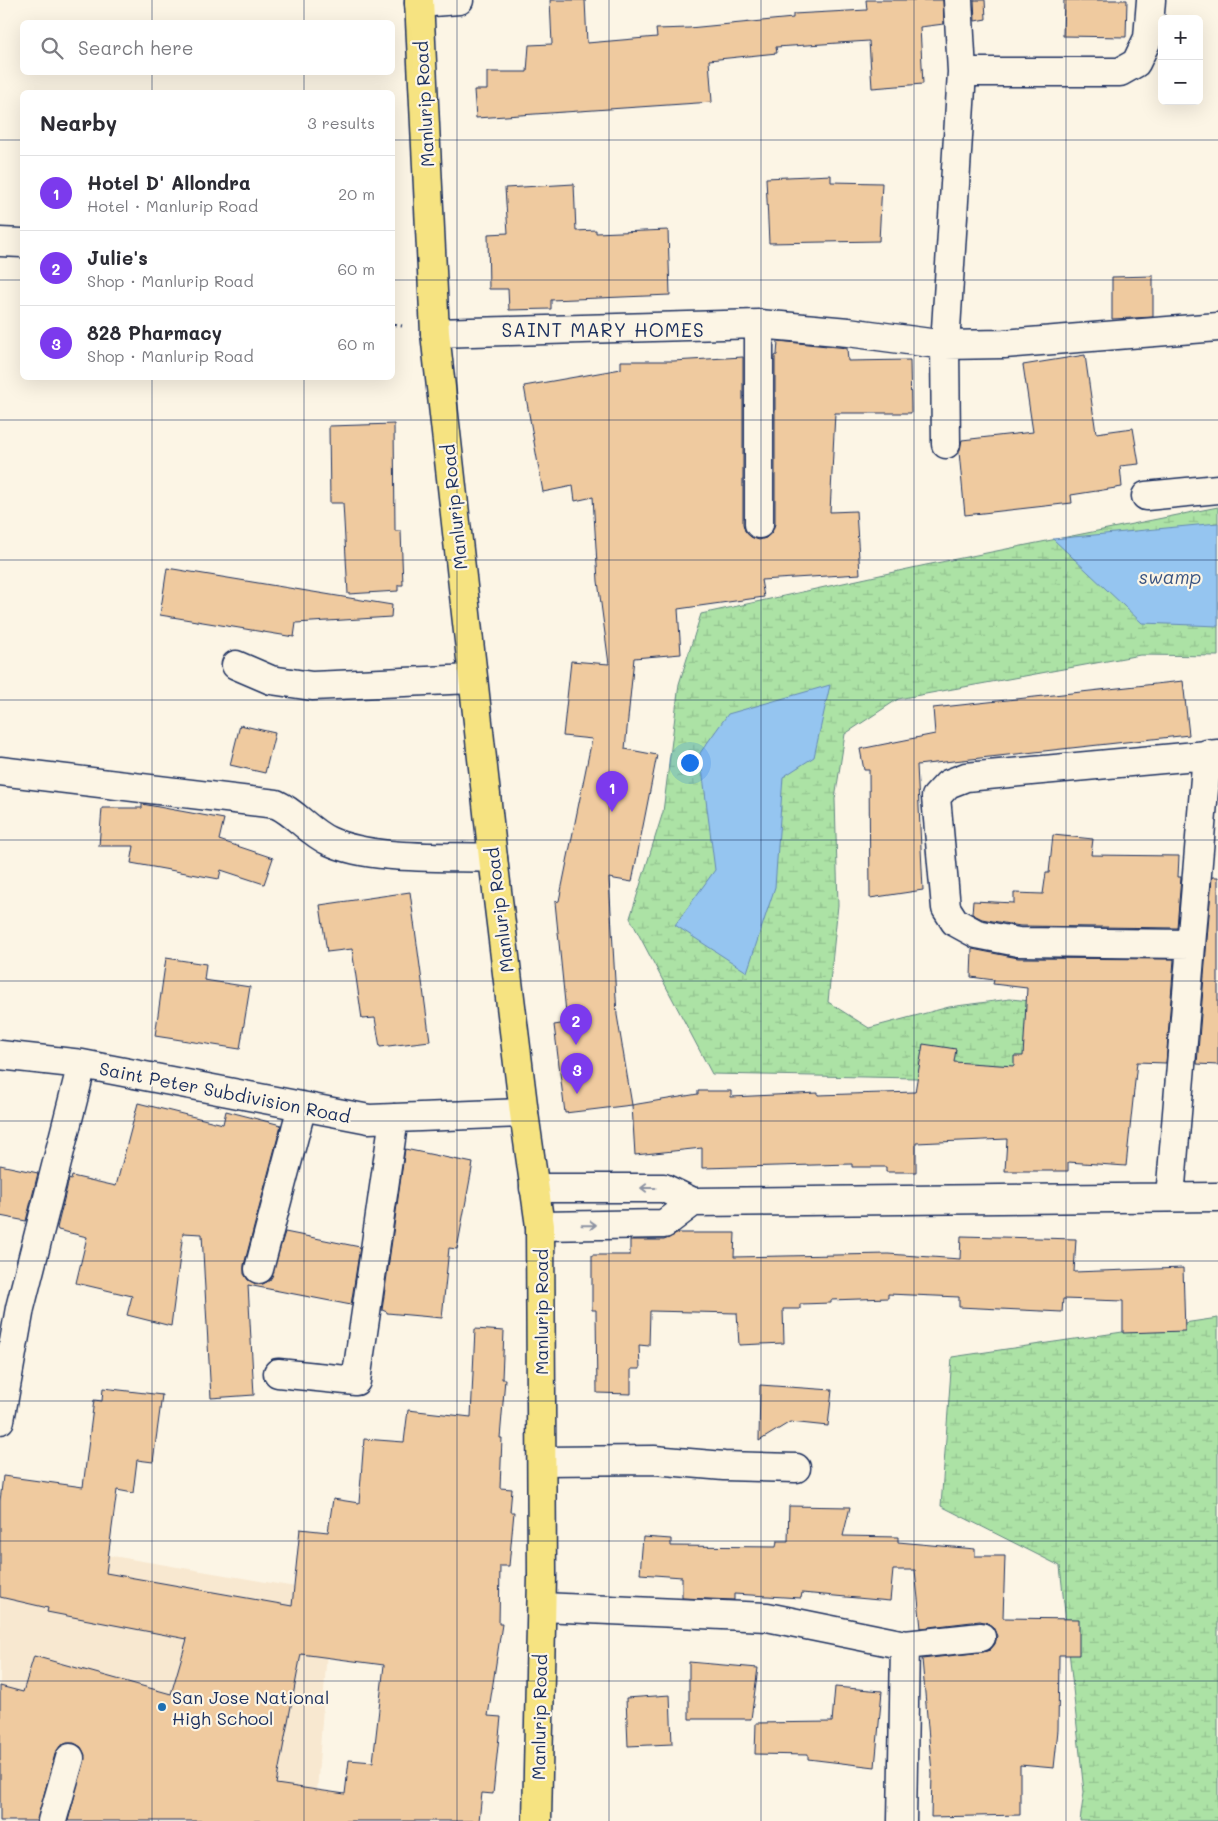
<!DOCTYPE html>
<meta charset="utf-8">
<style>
body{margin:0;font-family:Mali,sans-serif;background:#f2f2f3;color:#2b2b33}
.controls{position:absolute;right:15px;top:15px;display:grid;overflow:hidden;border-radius:8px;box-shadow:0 5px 20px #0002}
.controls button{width:45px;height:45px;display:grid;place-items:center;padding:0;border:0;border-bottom:1px solid #e1e1e2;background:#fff;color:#2b2b33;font:25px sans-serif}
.you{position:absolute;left:689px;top:762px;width:18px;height:18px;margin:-12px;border:4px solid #fff;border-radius:50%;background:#1a73e8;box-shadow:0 0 0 8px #1a73e833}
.badge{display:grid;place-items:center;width:32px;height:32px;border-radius:50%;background:#7c3aed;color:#fff;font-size:16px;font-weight:700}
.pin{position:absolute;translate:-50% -41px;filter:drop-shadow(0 1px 2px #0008)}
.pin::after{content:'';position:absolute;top:26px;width:18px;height:15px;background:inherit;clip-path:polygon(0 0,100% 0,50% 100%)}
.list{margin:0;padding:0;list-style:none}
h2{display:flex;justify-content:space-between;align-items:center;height:65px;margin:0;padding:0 20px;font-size:21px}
h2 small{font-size:16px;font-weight:400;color:#7c7c81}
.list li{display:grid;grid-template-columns:32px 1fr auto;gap:15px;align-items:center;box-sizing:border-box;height:75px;padding:0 20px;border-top:1px solid #e1e1e2}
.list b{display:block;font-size:19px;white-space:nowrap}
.list p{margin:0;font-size:16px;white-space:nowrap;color:#7c7c81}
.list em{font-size:16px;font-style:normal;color:#7c7c81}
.icon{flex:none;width:28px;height:28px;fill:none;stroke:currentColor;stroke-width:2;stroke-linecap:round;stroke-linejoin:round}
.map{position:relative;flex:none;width:1218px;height:1821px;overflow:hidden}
.search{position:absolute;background:#fff;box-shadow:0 5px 20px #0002;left:20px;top:20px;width:375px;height:55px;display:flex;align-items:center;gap:12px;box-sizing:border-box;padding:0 18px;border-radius:8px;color:#7c7c81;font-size:19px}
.panel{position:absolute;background:#fff;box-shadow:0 5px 20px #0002;left:20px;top:90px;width:375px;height:290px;border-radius:8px}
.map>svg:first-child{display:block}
.built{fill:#f8e8d0}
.wetland{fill:url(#wetland-marsh);stroke:#648882}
.water{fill:#95c5f0;stroke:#6489b6}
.building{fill:#efca9f;stroke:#1b2f5e;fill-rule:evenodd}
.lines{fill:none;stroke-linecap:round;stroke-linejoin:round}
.minor-casing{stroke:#1b2f5e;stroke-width:31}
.major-casing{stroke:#1b2f5e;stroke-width:31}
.path{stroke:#1b2f5e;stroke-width:3;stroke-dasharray:5 4;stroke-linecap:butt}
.minor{stroke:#fcf5e5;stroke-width:28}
.major{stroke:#f6e381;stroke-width:28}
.oneway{stroke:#8c92a2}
.grid{fill:none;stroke:#1b2f5e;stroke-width:1;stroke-opacity:0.55}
.poi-dot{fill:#1f6fb2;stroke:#fcf5e5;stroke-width:2}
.labels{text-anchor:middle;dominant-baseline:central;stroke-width:4.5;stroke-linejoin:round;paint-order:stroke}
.street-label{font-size:18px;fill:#1b2f5e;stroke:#fcf5e5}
.poi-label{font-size:18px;fill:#1b2f5e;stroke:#fcf5e5;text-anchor:start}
.neighbourhood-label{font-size:19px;letter-spacing:1px;fill:#1b2f5e;stroke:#fcf5e5}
.water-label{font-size:19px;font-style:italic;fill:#3a5482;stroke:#fcf5e5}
</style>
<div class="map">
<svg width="1218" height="1821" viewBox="0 0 1218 1821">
<defs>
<pattern id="wetland-marsh" width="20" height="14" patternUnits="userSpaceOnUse" patternTransform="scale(1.25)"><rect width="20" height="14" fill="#ace2a5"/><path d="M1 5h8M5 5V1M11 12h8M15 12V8" fill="none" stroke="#93c290"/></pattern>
</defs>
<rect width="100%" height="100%" fill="#fcf5e5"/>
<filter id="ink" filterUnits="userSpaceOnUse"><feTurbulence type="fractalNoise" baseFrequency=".02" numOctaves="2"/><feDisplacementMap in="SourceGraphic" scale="10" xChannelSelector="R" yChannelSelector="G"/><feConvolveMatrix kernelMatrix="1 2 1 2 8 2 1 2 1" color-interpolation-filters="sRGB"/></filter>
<g filter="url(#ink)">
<!-- built -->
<path class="built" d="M0,1537L331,1593L315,1821H0Z"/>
<!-- wetland -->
<path class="wetland" d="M1218,507V656L1140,655L898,699L845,734L835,799L838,905L828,1002L869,1028L949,1007L1010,999L1072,1005L1068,1081L712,1074L630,918L663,812L679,684L701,614L926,565Z
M1218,1318V1821H1080L1084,1792L1060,1566L941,1506L952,1357Z"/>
<!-- water -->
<path class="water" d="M1218,523V626L1142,623L1053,539Z
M830,685L814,757L783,777L775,887L747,972L675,925L715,870L700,753L728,714Z"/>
<!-- building -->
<path class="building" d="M550,0H585L587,43L657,37L656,29L689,28L793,18V14L867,10L866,0H943L944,24L920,27L923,84L872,88L869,41L776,47L777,53L709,60L712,102L476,118L474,90H487V72H527L529,45L552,44Z
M974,0H985L986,19L975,21Z
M1064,0H1127L1126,37L1063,36Z
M831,175V182L882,183L879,241L769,243L766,178Z
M574,184L576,231L596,230V233L668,230L670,295L551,300V309L509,310L508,289H489L488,234L508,233L505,188Z
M1153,276V317L1112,319V277Z
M778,341L847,348L848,361L910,360L911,413H835L830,512L856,511L860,574L761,580L764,597L678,609L681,654L634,658L625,749L657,755L632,882L609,878L617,1015L632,1105L565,1113L554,1025L567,1023L555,902L559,901L592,739L563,736L571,661L609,664L598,581L593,497L575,501L573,486L543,492L524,386L621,369V361H673L743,357V524L745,531L751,537L759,540L766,538L772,532L775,524V356L777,355Z
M1085,355L1096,433L1133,428L1139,464L1120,466L1122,487L1071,495L1072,503L965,515L959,452L962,440L1033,432L1023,365Z
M394,424L395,531H401L403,585H398V591L348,594L343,503H330L329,426Z
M167,568L392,605L391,617L296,623L294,637L160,615Z
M1183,681L1189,735L917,765L923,890L870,898L869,770H864L860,749L935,734L933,708Z
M240,725L275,733L265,773L230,765Z
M142,804L224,819L219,840L273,858L264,884L221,870L219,879L131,863L134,846H99L102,808H142Z
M1053,835L1093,839L1091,855L1179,856L1178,877H1181L1177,928L1020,926L982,919L972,914L973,901L1014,903V893L1043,894L1046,873H1049Z
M1212,877H1218V1065L1197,1064Z
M410,892L430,1041L380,1047L375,1018L362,1019L352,949L327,952L320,905Z
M972,949L1018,958L1174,959L1166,1063L1137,1062L1126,1166L1068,1162V1171H1005L1007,1139L916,1143V1172H886V1167H852V1164L702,1168V1148L635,1155L632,1105L698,1094V1091H731V1097L818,1093V1095L915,1092L923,1044L956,1049L954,1062L1014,1066V1056H1023L1027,988L993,984L994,980L971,977Z
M166,958L206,964L204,980L250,987L240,1049L155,1036Z
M138,1103L223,1124L226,1111L281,1125L244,1265V1274L248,1280L256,1284H263L270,1280L285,1232L360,1247L351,1305L248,1285L254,1395L211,1398L202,1234L183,1233L171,1326L127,1315L132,1296L76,1283L87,1237L58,1230L57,1228L69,1179L71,1180L72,1176L116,1186Z
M405,1149L473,1163L457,1249L449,1248L442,1318L387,1313V1312L382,1310Z
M0,1165L38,1173L26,1221L0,1216Z
M679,1233H735L734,1257L888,1254L960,1259L961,1236L1076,1239L1074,1272L1183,1268L1185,1331L1123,1333V1301L1063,1299L1062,1312L959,1307V1297L888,1294V1298L831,1300V1303L800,1304V1309H783L784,1343L739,1345L737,1313L650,1311L649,1346L639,1345L640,1369H631V1394L597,1393L596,1310H592V1255H630V1240H664Z
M475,1329L504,1331L502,1379H505L500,1438H502L500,1488L512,1489L510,1512H514L509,1566H500L499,1624H502L488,1716L501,1717L493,1794L482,1793L479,1821H68L85,1755L81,1747L74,1743H67L60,1746L55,1754L37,1821H0V1686L23,1692L34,1656L171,1694L187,1639L47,1612L48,1608L0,1597V1501L3,1476L83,1487L94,1400L102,1401L103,1388L162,1395L153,1462L137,1460L133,1493L117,1490L106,1573L292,1606L300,1529L328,1532L333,1499L359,1503L364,1439L404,1442L408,1410L471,1417ZM301,1654L384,1665L373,1762L349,1760L345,1794L276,1784Z
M760,1385L832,1390L828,1426L790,1422L759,1441Z
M789,1506L850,1507L843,1536L898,1537V1542L975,1549V1556H1005L1003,1618L1079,1619V1655H1059L1058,1730L1054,1768L1020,1765V1815L931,1817L932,1773L922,1659L983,1652L990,1650L995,1644L997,1636L993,1627L988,1623L980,1621L921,1628L915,1570H893L890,1601L802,1593L801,1598L734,1594V1600L682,1598V1577L640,1574L643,1537L671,1539V1546L776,1547L777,1541H788Z
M689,1662L758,1668L751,1719H689Z
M835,1687L882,1691L875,1767L808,1759V1755L755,1754L756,1723L832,1722Z
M670,1695L672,1744L628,1746L626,1698Z"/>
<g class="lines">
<!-- minor casing -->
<g class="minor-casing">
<path id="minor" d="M419,3L459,0
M962,72H1120L1136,63L1148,38L1151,0
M0,242L22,243
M759,324V524
M435,333L759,324L848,332L945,345L1004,344L1218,327
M946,444L945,345L962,72L958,0
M1146,496L1218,489
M236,665L271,680L312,686L473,679
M0,771L276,804C296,813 309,832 329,841C372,861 445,856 493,858
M1190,944L1018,942L977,934L955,922L946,908L936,797L948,784L966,777L1218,754
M0,1055L82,1064L369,1119L524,1113
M534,1188H664L693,1202L1218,1197
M1170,1197L1207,754
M540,1226L664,1224L693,1202
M259,1269L302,1106
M278,1373L356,1381L394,1118
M0,1420L20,1308L82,1064
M542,1461L654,1460L724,1466L796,1468
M542,1607L767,1617L905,1645L902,1821
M905,1645L981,1637
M52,1821L70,1758"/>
</g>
<!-- major casing -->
<g class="major-casing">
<path id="major" d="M419,0L435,333L493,858L524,1113L540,1226L542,1576L537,1821"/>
</g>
<!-- path -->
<path class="path" d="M392,324L402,326"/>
<!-- minor -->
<use href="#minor" class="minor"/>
<!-- major -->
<use href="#major" class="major"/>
</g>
<!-- one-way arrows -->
<defs><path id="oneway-shaft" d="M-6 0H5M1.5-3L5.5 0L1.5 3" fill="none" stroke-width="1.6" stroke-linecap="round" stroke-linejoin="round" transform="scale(1.25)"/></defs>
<g class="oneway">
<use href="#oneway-shaft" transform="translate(648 1188) rotate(180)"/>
<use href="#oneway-shaft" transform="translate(589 1225) rotate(-1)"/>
</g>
</g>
<!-- grid -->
<path class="grid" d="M152,0V22M304,0V22M457,0V1821M609,0V1821M761,0V1821M914,0V1821M1066,0V1821M152,72V92M304,72V92M0,140H22M392,140H1218M0,280H22M392,280H1218M152,378V1821M304,378V1821M0,420H1218M0,560H1218M0,700H1218M0,840H1218M0,981H1218M0,1121H1218M0,1261H1218M0,1401H1218M0,1541H1218M0,1681H1218"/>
<!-- markers -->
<circle class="poi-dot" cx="162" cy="1707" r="5"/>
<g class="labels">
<!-- street labels -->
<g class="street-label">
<text transform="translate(424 104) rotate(-93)">Manlurip Road</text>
<text transform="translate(454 507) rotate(-96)">Manlurip Road</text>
<text transform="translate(499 910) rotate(-97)">Manlurip Road</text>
<text transform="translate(225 1092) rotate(11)">Saint Peter Subdivision Road</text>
<text transform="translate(541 1312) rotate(-90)">Manlurip Road</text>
<text transform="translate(539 1717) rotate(-89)">Manlurip Road</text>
</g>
<!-- poi labels -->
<g class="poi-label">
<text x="172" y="1697">San Jose National<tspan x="172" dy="21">High School</tspan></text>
</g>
<!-- neighbourhood labels -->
<g class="neighbourhood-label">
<text x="603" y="329">SAINT MARY HOMES</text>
</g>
<!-- water labels -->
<g class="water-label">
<text x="1170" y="576">swamp</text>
</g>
</g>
</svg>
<div class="controls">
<button>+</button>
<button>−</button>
</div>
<div class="you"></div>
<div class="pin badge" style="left:612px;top:812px">1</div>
<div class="pin badge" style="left:576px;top:1045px">2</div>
<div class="pin badge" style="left:577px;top:1094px">3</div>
<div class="search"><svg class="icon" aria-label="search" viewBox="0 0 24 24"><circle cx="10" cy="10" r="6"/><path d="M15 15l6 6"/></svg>Search here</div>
<section class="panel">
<h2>Nearby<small>3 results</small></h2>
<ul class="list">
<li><span class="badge">1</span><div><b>Hotel D' Allondra</b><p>Hotel · Manlurip Road</p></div><em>20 m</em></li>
<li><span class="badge">2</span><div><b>Julie's</b><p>Shop · Manlurip Road</p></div><em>60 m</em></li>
<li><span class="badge">3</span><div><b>828 Pharmacy</b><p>Shop · Manlurip Road</p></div><em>60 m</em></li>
</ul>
</section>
</div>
